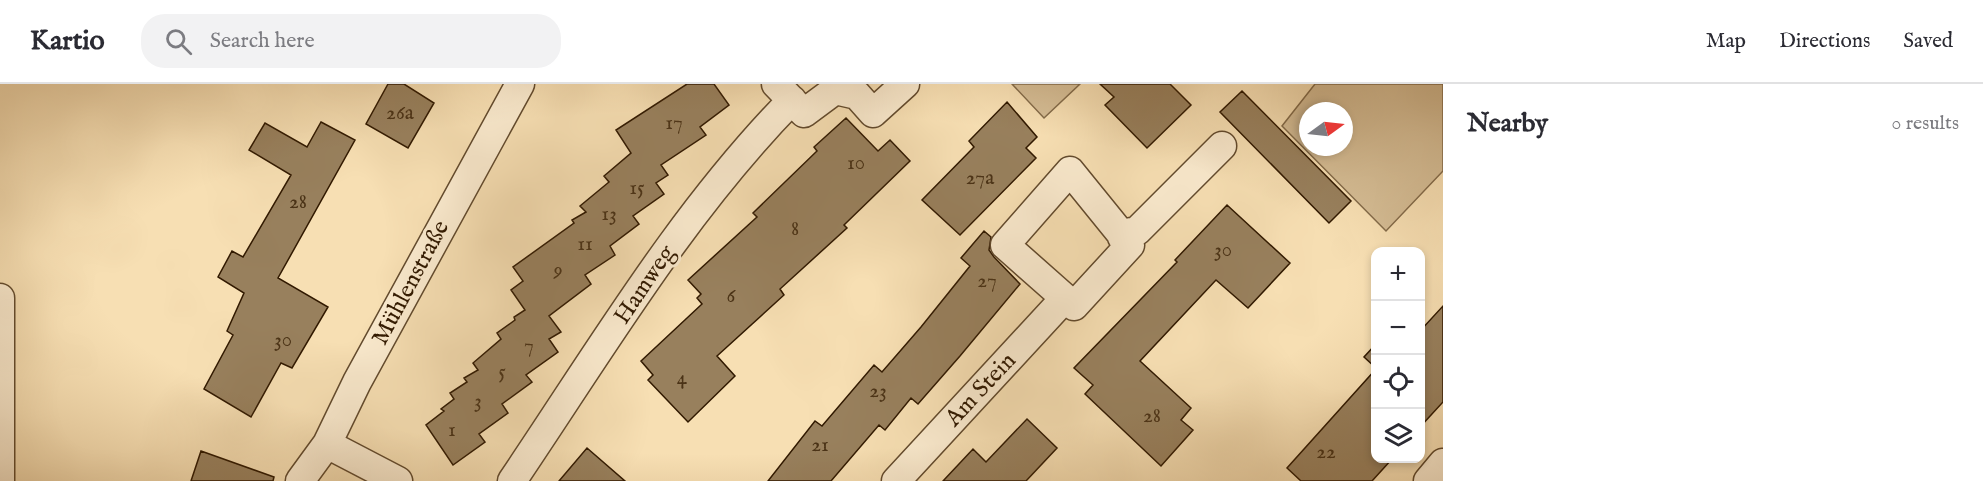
<!DOCTYPE html>
<meta charset="utf-8">
<style>
body{margin:0;font-family:"IM FELL English",serif;background:#f2f2f3;color:#2b2b33}
.controls{position:absolute;right:18px;bottom:18px;display:grid;overflow:hidden;border-radius:12px;box-shadow:0 3px 9px #0003}
.controls button{width:54px;height:54px;display:grid;place-items:center;padding:0;border:0;border-bottom:2px solid #e1e1e2;background:#fff;color:#2b2b33;font:30px sans-serif}
.compass{position:absolute;left:1299px;top:18px;width:54px;height:54px;border-radius:50%;background:#fff;box-shadow:0 3px 9px #0003;rotate:75deg}
.list{margin:0;padding:0;list-style:none}
h2{display:flex;justify-content:space-between;align-items:center;height:78px;margin:0;padding:0 24px;font-size:26px}
h2 small{font-size:20px;font-weight:400;color:#7c7c81}
.icon{flex:none;width:33px;height:33px;fill:none;stroke:currentColor;stroke-width:2;stroke-linecap:round;stroke-linejoin:round}
.map{position:relative;flex:none;width:1443px;height:397px;overflow:hidden}
header{display:flex;align-items:center;gap:36px;box-sizing:border-box;height:84px;padding:0 30px;background:#fff;border-bottom:2px solid #e1e1e2}
header strong{font-size:28px}
nav{display:flex;gap:33px;margin-inline-start:auto;font-size:21px}
.search{width:420px;height:54px;background:#f2f2f3;display:flex;align-items:center;gap:15px;box-sizing:border-box;padding:0 21px;border-radius:24px;color:#7c7c81;font-size:22px}
main{display:flex}
aside{flex:1;background:#fff}
.map>svg:first-child{display:block}
.green{fill:#d5bd95;stroke:#836b4a;stroke-width:1.5;fill-rule:evenodd}
.building{fill:#98805d;stroke:#311900;stroke-width:1.5}
.lines{fill:none;stroke-linecap:round;stroke-linejoin:round}
.street-casing{stroke:#624a2d;stroke-width:31}
.street{stroke:#faeace;stroke-width:28}
.labels{text-anchor:middle;dominant-baseline:central;stroke-width:6;stroke-linejoin:round;paint-order:stroke}
.number-label{font-size:21px;fill:#4b3317}
.street-label{font-size:24px;fill:#311900;stroke:#faeace}
</style>
<header>
<strong>Kartio</strong>
<div class="search"><svg class="icon" aria-label="search" viewBox="0 0 24 24"><circle cx="10" cy="10" r="6"/><path d="M15 15l6 6"/></svg>Search here</div>
<nav><a>Map</a><a>Directions</a><a>Saved</a></nav>
</header>
<main>
<div class="map">
<svg width="1443" height="397" viewBox="0 0 1443 397">
<rect width="100%" height="100%" fill="#f7dfb3"/>
<filter id="stains"><feTurbulence type="fractalNoise" baseFrequency=".00333" numOctaves="4"/><feColorMatrix values="0 0 0 0 .2 0 0 0 0 .09 0 0 0 0 .02 0 0 0 .5 -.17"/></filter>
<radialGradient id="worn" r=".72"><stop offset=".6" stop-color="#630" stop-opacity="0"/><stop offset="1" stop-color="#630" stop-opacity=".3"/></radialGradient>
<!-- green -->
<path class="green" d="M1012,0H1080L1044,34Z
M1315,0H1443V87L1386,147L1282,42ZM1308,27H1344V63H1308Z"/>
<!-- building -->
<path class="building" d="M388,0H404L434,19L408,64L366,40Z
M687,0H714L729,21L700,43L706,51L661,81L668,91L656,99L664,110L633,132L639,140L610,162L615,171L585,191L591,200L549,232L561,248L549,255L558,268L526,291L532,298L502,320L508,329L479,350L485,358L453,381L426,341L444,327L441,325L454,315L450,309L467,298L464,294L478,286L473,279L501,255L497,249L515,236L514,233L525,226L511,206L523,197L513,183L574,139L572,136L586,128L580,122L609,98L604,92L631,69L616,46Z
M1100,0H1170L1191,21L1147,64L1105,21L1114,13Z
M1242,7L1351,117L1329,139L1220,28Z
M1007,18L1037,53L1026,64L1036,74L960,151L922,116L974,63L969,57Z
M846,34L878,67L890,56L910,77L844,141L847,144L780,205L784,211L717,272L735,292L688,338L648,296L653,291L641,277L702,220L697,214L701,210L688,196L757,133L753,129L817,67L814,63Z
M321,38L355,56L278,194L328,223L292,284L281,279L251,333L204,305L233,251L227,247L244,209L218,193L232,167L243,173L291,91L249,66L265,39L307,63Z
M1227,121L1290,179L1248,224L1216,196L1140,277L1191,324L1181,336L1193,346L1161,382L1085,310L1093,301L1074,284L1177,178L1175,176Z
M984,147L991,153L989,166L994,173L1020,200L960,272L918,320L911,314L885,346L879,341L831,397H768L815,337L822,342L874,281L882,288L921,243L970,182L961,174Z
M1443,222V318L1420,343V247Z
M1376,260V284L1364,273Z
M1376,285V375H1392L1372,397H1301L1287,384Z
M1027,335L1057,364L1026,397H943L973,365L986,378Z
M587,364L625,397H559Z
M201,367L274,393L273,397H191Z"/>
<g class="lines">
<!-- street casing -->
<g class="street-casing">
<path id="street" d="M776,0L804,29L835,6L857,11L873,29L905,0
M1070,87L1130,161L1074,222L1005,161Z
M1122,153L1126,149L1137,147L1222,62
M0,214V397
M327,360L398,397
M300,397L327,360L357,298L520,0
M512,397C600,267 681,129 792,16
M896,397L1065,214
M1428,397L1443,379"/>
</g>
<!-- street -->
<use href="#street" class="street"/>
</g>
<g class="labels">
<!-- number labels -->
<g class="number-label">
<text x="400" y="29">26a</text>
<text x="674" y="39">17</text>
<text x="856" y="79">10</text>
<text x="980" y="94">27a</text>
<text x="637" y="104">15</text>
<text x="298" y="118">28</text>
<text x="609" y="130">13</text>
<text x="795" y="145">8</text>
<text x="585" y="160">11</text>
<text x="1223" y="166">30</text>
<text x="558" y="186">9</text>
<text x="987" y="197">27</text>
<text x="731" y="212">6</text>
<text x="283" y="256">30</text>
<text x="529" y="262">7</text>
<text x="502" y="288">5</text>
<text x="682" y="294">4</text>
<text x="878" y="307">23</text>
<text x="478" y="317">3</text>
<text x="1152" y="332">28</text>
<text x="452" y="346">1</text>
<text x="820" y="361">21</text>
<text x="1326" y="368">22</text>
</g>
<!-- street labels -->
<g class="street-label">
<text transform="translate(411 199) rotate(-62)">Mühlenstraße</text>
<text transform="translate(645 201) rotate(-56)">Hamweg</text>
<text transform="translate(981 306) rotate(-47)">Am Stein</text>
</g>
</g>
<rect width="100%" height="100%" filter="url(#stains)"/>
<rect width="100%" height="100%" fill="url(#worn)"/>
</svg>
<div class="controls">
<button>+</button>
<button>−</button>
<button><svg class="icon" aria-label="locate" viewBox="0 0 24 24"><circle cx="12" cy="12" r="6"/><path d="M12 2v4M12 18v4M2 12h4M18 12h4"/></svg></button>
<button><svg class="icon" aria-label="layers" viewBox="0 0 24 24"><path d="M12 4l9 5-9 5-9-5zM3 14l9 5 9-5"/></svg></button>
</div>
<svg class="compass" viewBox="-18 -18 36 36"><path d="M0-13l5 13h-10z" fill="#e53935"/><path d="M0 13l5-13h-10z" fill="#7c7c81"/></svg>
</div>
<aside>
<h2>Nearby<small>0 results</small></h2>
<ul class="list">
</ul>
</aside>
</main>
